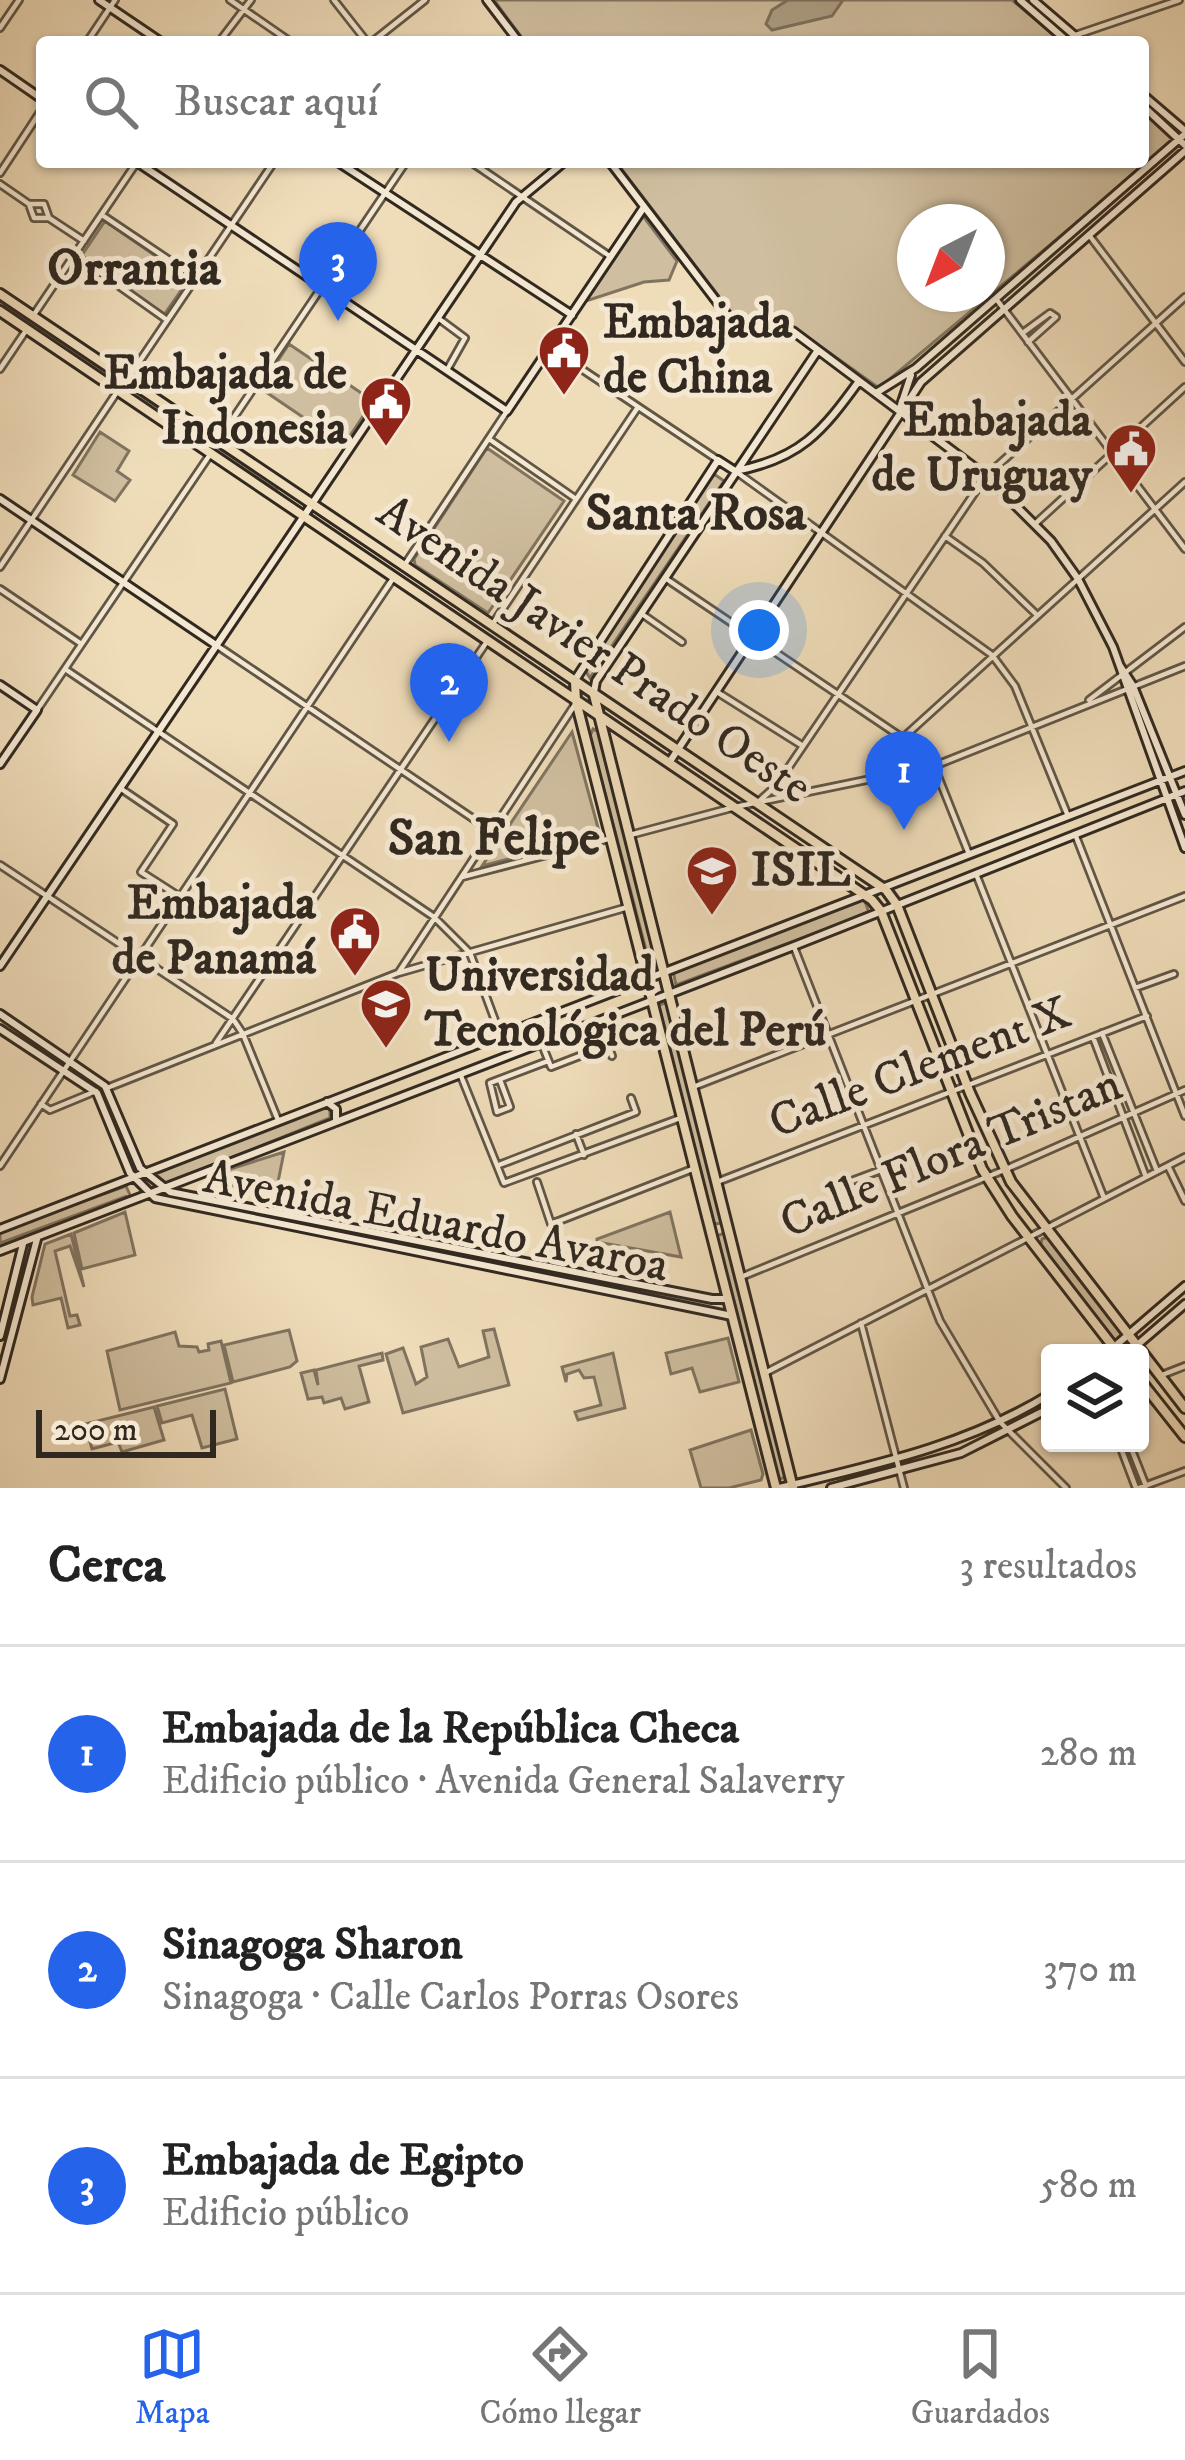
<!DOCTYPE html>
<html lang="es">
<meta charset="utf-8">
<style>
body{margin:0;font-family:"IM FELL DW Pica",serif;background:#f6f6f6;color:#222}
.controls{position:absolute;right:36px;bottom:36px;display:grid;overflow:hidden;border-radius:12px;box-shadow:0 3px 9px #0004}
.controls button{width:108px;height:108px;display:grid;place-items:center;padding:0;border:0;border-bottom:3px solid #e0e0e0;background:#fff;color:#222;font:60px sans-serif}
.compass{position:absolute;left:897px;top:204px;width:108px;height:108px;border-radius:50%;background:#fff;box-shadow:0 3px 9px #0004;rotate:222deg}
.scale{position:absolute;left:36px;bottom:30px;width:180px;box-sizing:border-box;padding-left:12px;border:6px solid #312920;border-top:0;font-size:33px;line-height:42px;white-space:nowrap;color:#312920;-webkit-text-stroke:9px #f5e8d2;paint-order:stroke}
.you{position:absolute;left:759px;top:630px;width:42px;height:42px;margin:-30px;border:9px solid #fff;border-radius:50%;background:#1a73e8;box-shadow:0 0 0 18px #1a73e833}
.badge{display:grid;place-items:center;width:78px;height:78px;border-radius:50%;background:#2563eb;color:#fff;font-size:39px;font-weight:700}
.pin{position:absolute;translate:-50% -99px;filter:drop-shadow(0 3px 6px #0008)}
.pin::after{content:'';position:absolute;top:63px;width:42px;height:36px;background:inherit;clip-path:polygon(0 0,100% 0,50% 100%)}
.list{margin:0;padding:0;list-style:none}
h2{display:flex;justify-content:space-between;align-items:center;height:156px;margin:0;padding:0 48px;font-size:51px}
h2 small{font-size:39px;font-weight:400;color:#767676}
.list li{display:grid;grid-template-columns:78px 1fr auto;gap:36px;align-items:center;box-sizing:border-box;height:216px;padding:0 48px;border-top:3px solid #e0e0e0}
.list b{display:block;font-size:45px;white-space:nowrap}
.list p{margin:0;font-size:39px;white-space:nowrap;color:#767676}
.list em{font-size:39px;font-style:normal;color:#767676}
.icon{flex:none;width:66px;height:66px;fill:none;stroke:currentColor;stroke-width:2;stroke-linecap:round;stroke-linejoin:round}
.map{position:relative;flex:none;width:1185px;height:1488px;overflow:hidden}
.search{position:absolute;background:#fff;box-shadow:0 3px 9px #0004;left:36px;right:36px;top:36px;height:132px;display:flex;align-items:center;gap:30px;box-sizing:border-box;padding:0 42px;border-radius:12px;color:#767676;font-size:45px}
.sheet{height:804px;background:#fff}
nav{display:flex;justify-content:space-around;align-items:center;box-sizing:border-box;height:168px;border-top:3px solid #e0e0e0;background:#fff;font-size:33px;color:#767676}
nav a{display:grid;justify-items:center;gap:6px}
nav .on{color:#2563eb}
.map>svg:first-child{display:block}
.green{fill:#cfbe9f;stroke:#807460;stroke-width:3;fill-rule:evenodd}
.water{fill:#ae9f85;stroke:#7c705d;stroke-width:3}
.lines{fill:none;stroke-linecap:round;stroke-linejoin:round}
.street-casing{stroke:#605646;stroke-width:10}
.secondary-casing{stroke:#312920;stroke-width:12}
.primary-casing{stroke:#312920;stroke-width:14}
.street{stroke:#f5e8d2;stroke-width:4.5}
.secondary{stroke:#f5e8d2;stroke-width:6}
.primary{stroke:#efdcb9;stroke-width:8}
.labels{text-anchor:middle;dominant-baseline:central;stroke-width:10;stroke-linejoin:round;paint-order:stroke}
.poi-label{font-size:48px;font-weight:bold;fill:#312920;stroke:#f5e8d2;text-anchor:start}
.street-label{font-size:48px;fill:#312920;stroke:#f5e8d2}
.neighbourhood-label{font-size:51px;font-weight:bold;fill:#312920;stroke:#f5e8d2}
</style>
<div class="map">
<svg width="1185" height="1488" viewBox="0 0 1185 1488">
<rect width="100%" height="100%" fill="#efdcb9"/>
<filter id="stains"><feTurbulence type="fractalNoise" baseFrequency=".00167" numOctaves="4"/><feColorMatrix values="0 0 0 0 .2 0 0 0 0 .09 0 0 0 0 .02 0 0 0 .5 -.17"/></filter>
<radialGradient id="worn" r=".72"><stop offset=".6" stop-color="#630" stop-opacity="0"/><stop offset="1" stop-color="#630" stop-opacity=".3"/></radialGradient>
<!-- green -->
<path class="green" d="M494,0H1012L1062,42H525Z
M1143,110L1173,135L1174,141L879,388L778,316L766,315L740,324L616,162H1143ZM915,222H987V294H915Z
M643,216L677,261L669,280L644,282L586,301Z
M105,221L189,279L161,319L78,261Z
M0,300L278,485L276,490L0,307Z
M289,344L373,401L344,445L260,388Z
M100,432L129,451L117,471L130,480L115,501L73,475Z
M487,448L564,501L488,613L415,565L414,559Z
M714,474L724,481L590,678L585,670Z
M593,729L600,732L659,968L651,969L590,736Z
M572,732L600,835L482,866Z
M864,898L869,913L676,985L673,971Z
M667,1002L723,1223L714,1224L657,1006Z
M324,1105L330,1108V1118L166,1184L153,1175Z
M284,1152L275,1197L219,1182L221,1172Z
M126,1186L130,1195L0,1243V1231Z
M125,1212L135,1255L82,1269L74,1233Z
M670,1212L681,1257L597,1242V1239Z
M725,1233L788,1477L778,1479L716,1236Z
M71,1234L84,1287L70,1246L55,1251L70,1316L77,1315L80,1325L68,1328L61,1298L33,1305L32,1297L45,1244Z
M1050,1236L1128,1336L1117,1345L1040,1247L1042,1239Z
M494,1329L509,1385L403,1413L386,1354L403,1348L416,1384L427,1377L421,1347L448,1339L459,1367L489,1357L483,1331Z
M289,1330L297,1361L290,1367L233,1382L224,1345Z
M175,1332L179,1346L197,1347L199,1352L209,1350L208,1344L221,1341L231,1383L120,1410L107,1351Z
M728,1338L739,1382L700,1392L692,1368L671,1374L666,1353Z
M382,1353L383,1360L359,1366L369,1402L345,1409L341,1398L324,1403L322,1397L308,1399L301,1373L314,1370L318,1385L316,1370Z
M613,1353L625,1408L578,1420L575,1412L601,1405L594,1377L584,1378L579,1370L567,1374L566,1382L562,1367Z
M225,1389L237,1439L202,1448L192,1415L162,1423L157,1406Z
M154,1407L164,1440L122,1452L118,1442L92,1449L85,1424Z
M751,1430L763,1474L761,1480L729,1488H701L690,1450Z"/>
<!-- water -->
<path class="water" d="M788,0H843L832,16L772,30L766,24L772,10Z"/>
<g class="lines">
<!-- street casing -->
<g class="street-casing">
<path id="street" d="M230,0L291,42
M334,0L367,42
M0,28L19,0
M1076,35L1179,0
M87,42L115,0
M219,42L251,0
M372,42L425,0
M471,162L611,257
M0,173L42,109
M0,184L29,204
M102,215L196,278
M49,218H34L29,204H44L49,218L84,241
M1089,235L1185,362
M75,255L167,320
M997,300L1185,549
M33,316L137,162
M438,318L465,338L447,370
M1024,332L1050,313L1056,317L1028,342
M550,348L718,460
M0,369L27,329
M127,380L274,162
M489,439L576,499
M218,441L406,162
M738,473L992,655L1015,686L1068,816
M1036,523L1185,387
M945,536L983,563L1036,614
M404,566L507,411
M0,567L117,392
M665,578L916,747L934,766L969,854
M0,589L80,643
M642,614L682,642
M492,625L638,407
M216,645L493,832
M65,669L434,917L470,953L500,1034
M717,692L803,746
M1089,700L1185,627
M37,710L209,456
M905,736L1185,482
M120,788L173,824L141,872L180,897
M757,803L776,786L986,476L1185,297
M1075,834L1185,1116
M630,835L735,807L934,766L1185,666
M0,865L233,1019L243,1034L278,1120
M976,874L1104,1198
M462,877L612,838
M794,947L940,1321L1000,1422L1066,1488
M399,972L574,706
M1135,988L1174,974
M1102,1033L1157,1171
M1093,1037L1146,1177
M541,1042L551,1067L608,1045L612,1056
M216,1043L488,640
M461,1076L504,1183L683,1117
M500,1080L510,1107L497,1112L490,1083L548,1061
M693,1087L1185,896
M107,1088L398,973L628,907
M41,1104L50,1110L96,1091
M576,1134L584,1155
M499,1165L636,1112L631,1098
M0,1166L394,577
M1168,1166L1185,1201
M537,1182L551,1224L695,1168
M717,1182L1147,1016
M841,1185L881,1170
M741,1277L1004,1170L1185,1090
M861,1323L904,1488
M765,1373L1185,1157
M1162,1375L1185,1366
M1136,1488L1122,1451L1125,1445L1131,1448L1146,1486
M1139,1488L1185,1471"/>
</g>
<!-- secondary casing -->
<g class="secondary-casing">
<path id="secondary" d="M99,0L161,42
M487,0L519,42
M1020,0L1068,42
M1033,0L1082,42
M0,70L42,99
M1143,95L1185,131
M1143,106L1185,145
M137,162L507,411L644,207
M338,162L572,315
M610,162L734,324C752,335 773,322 794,332L986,476L1051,541L1078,579L1113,647L1185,848
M876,393L916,368L1185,134
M900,408L911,375
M0,499L216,645
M1120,666L1133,686L1185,815
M575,680L718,460L735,471C800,459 822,432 859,381
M0,685L37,710L0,764
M594,692L596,681L818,350
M669,763L921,382L1185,151
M0,966L516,202L564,162
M0,1014L105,1086L140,1168L170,1192L712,1299H728
M0,1029L97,1093L130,1173L155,1198L732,1316
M327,1102L336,1109V1122
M0,1229L1185,771
M0,1251L794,946L1185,791
M0,1336L23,1244
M1107,1353L1185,1286
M1128,1353L1185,1304
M0,1379L37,1239
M779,1488C874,1465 966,1446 1050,1394
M831,1488L961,1453L1050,1408"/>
</g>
<!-- primary casing -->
<g class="primary-casing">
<path id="primary" d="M0,294L886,890L897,905L970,1093L1011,1182L1185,1408
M0,311L872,900L881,911L982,1169L1012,1216L1118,1353
M575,682L576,701L776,1488
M594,695L793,1488
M1140,1380L1185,1437"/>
</g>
<!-- street -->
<use href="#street" class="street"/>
<!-- secondary -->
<use href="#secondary" class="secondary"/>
<!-- primary -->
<use href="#primary" class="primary"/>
</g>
<!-- icons -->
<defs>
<g id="civic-pin" transform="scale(2.7)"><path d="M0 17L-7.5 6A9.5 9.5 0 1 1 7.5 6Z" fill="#8f2418" stroke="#f5e8d2"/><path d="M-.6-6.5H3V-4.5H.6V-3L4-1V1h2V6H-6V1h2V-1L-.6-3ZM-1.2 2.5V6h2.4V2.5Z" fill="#fff"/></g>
<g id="university-pin" transform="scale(2.7)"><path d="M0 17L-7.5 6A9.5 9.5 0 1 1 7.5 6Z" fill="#8f2418" stroke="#f5e8d2"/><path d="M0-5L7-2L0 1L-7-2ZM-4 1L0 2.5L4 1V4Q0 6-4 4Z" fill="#fff"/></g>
</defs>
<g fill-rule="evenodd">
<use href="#civic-pin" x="564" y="351"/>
<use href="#civic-pin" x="386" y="402"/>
<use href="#civic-pin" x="1131" y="449"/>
<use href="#university-pin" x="712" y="871"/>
<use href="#civic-pin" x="355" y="932"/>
<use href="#university-pin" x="386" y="1004"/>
</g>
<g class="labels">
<!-- poi labels -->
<g class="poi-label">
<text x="603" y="323">Embajada<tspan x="603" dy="55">de China</tspan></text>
<text x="347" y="374" text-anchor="end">Embajada de<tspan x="347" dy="55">Indonesia</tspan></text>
<text x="1092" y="421" text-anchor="end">Embajada<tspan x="1092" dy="55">de Uruguay</tspan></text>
<text x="751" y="871">ISIL</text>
<text x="316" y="904" text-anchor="end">Embajada<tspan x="316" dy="55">de Panamá</tspan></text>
<text x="425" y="976">Universidad<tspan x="425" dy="55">Tecnológica del Perú</tspan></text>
</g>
<!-- street labels -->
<g class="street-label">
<text transform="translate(594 650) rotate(34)">Avenida Javier Prado Oeste</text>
<text transform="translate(920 1068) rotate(-21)">Calle Clement X</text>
<text transform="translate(951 1154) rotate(-23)">Calle Flora Tristan</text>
<text transform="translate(436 1222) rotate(11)">Avenida Eduardo Avaroa</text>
</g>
<!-- neighbourhood labels -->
<g class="neighbourhood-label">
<text x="134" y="269">Orrantia</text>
<text x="696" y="514">Santa Rosa</text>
<text x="494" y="839">San Felipe</text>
</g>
</g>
<rect width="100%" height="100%" filter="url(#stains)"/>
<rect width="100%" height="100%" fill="url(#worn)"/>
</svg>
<div class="controls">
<button><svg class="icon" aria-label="layers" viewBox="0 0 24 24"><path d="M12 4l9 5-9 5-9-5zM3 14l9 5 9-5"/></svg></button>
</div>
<svg class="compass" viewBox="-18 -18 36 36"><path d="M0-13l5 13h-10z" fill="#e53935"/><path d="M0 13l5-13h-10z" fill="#767676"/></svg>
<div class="scale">200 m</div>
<div class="you"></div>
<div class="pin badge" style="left:904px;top:830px">1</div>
<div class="pin badge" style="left:449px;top:742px">2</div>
<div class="pin badge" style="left:338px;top:321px">3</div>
<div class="search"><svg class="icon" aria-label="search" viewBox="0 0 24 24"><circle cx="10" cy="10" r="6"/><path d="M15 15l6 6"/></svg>Buscar aquí</div>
</div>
<section class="sheet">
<h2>Cerca<small>3 resultados</small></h2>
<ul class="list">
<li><span class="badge">1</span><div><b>Embajada de la República Checa</b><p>Edificio público · Avenida General Salaverry</p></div><em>280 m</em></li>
<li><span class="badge">2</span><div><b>Sinagoga Sharon</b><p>Sinagoga · Calle Carlos Porras Osores</p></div><em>370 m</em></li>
<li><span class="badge">3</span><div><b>Embajada de Egipto</b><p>Edificio público</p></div><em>580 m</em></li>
</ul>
</section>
<nav>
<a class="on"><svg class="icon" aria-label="map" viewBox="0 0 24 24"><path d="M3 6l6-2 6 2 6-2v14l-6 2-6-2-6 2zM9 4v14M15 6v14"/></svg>Mapa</a>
<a><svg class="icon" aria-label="directions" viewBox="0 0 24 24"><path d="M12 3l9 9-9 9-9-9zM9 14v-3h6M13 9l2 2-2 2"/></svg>Cómo llegar</a>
<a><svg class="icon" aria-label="saved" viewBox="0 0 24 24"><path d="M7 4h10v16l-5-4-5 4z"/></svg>Guardados</a>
</nav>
